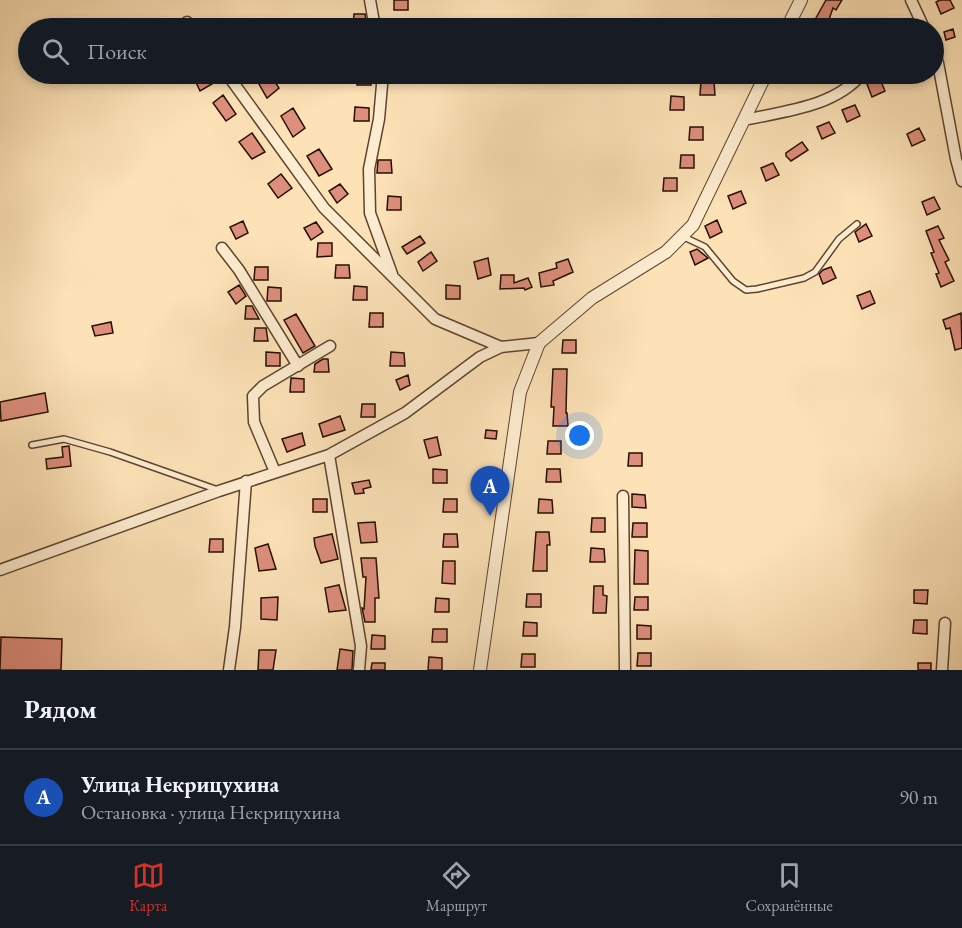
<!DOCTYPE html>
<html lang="ru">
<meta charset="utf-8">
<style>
body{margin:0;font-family:"EB Garamond",serif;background:#242831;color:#f1f3f6}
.you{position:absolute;left:580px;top:436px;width:21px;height:21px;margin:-15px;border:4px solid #fff;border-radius:50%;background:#1a73e8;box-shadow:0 0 0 9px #1a73e833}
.badge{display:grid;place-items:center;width:39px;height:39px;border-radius:50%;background:#d93025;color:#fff;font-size:20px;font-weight:700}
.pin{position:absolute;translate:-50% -50px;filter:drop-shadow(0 2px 3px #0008)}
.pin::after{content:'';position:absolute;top:32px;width:21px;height:18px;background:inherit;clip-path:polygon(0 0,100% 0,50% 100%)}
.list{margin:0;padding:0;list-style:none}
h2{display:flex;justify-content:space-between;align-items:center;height:78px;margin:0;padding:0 24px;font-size:26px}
h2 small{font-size:20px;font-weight:400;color:#9ea1a6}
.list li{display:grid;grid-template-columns:39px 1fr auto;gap:18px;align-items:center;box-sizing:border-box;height:96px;padding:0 24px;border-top:2px solid #363941}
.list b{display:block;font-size:22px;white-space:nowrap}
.list p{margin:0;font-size:20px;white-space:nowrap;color:#9ea1a6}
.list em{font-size:20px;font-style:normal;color:#9ea1a6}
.icon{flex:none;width:33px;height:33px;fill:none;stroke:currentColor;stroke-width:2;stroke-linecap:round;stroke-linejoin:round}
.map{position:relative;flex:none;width:962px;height:670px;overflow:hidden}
.search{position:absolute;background:#171b24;box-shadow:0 3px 9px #0003;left:18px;right:18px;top:18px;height:66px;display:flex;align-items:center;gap:15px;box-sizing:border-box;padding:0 21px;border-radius:33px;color:#9ea1a6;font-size:22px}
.sheet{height:174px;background:#171b24}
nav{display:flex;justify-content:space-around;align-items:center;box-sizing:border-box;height:84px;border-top:2px solid #363941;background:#171b24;font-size:16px;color:#9ea1a6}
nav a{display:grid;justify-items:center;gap:3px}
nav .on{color:#d93025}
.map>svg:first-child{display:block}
.building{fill:#de8e7d;stroke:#260f00;stroke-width:1.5}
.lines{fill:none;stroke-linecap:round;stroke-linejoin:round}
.service-casing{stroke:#5c442e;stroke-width:8}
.minor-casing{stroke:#5c442e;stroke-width:13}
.tertiary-casing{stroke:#5c442e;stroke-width:14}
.service{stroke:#feecd0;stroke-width:5}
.minor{stroke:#feecd0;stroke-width:10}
.tertiary{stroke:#feecd0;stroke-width:12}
</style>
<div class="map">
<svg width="962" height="670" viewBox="0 0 962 670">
<rect width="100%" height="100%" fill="#fde2b7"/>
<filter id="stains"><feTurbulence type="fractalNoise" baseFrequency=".00333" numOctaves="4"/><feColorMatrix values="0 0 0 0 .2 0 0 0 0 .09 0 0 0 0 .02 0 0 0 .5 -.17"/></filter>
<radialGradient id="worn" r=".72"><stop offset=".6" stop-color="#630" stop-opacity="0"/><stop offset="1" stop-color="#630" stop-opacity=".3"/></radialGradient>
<!-- building -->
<path class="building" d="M394,0H408V10H394Z
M826,0H842L836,10L833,8L826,28H821L812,25Z
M940,0H950L954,8L941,14L936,2Z
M354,14H365L367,27H353Z
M953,29L955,37L946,40L944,32Z
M207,74L212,84L200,91L194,78Z
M261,74H270L279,88L267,98L255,77Z
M357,74H371V85H357Z
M880,79L885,91L872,97L867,84Z
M701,81L714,82L715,95H700Z
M223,95L236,114L226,121L213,103Z
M671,96L684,97V110H670Z
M855,105L860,116L847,122L842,110Z
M355,107L369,108V121H354Z
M293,108L305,128L293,137L281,116Z
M829,122L835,133L822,139L817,127Z
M690,127H703V140H689Z
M919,128L925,140L912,146L907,134Z
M252,133L265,152L252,159L239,142Z
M802,142L808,150L791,161L786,156V153Z
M319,149L332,169L319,176L307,156Z
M681,155H694V168H680Z
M378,160H391L392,173H377Z
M773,163L779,175L766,181L761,168Z
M281,174L292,188L278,198L268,184Z
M664,178H677V191H663Z
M340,184L348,194L337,203L329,191Z
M741,191L746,203L733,209L728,196Z
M388,196L401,197V210H387Z
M934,197L940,209L927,215L922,202Z
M717,220L722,232L710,238L705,226Z
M243,221L248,233L236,239L230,227Z
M316,222L323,232L311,240L304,228Z
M866,224L872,236L859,242L855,232Z
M938,226L944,238L939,240L949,260L945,262L954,281L941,287L936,274L939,273L931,253L934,252L926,231Z
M420,236L425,243L407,254L402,247Z
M318,243H332V256L317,257Z
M697,249L708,258L695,265L690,252Z
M431,252L437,261L423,271L418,262Z
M488,258L491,275L478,279L474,262Z
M568,259L573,272L553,281L554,285L541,287L539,273L557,268L556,263Z
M336,265H349L350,278H335Z
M255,267H268V280H254Z
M831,267L836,278L823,284L819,274L823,270Z
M501,275H514V283L528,278L532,287L525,290L524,288L500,289Z
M239,285L246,296L236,304L228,292Z
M446,285L460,286V299H446Z
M354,286L367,287V300H353Z
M268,287L281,288V301H267Z
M870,291L875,303L862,309L857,296Z
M246,306H252L259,319H245Z
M370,313H383V327H369Z
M961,313L962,348L955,350L950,328L946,329L943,320Z
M296,314L315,346L303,353L284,320Z
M111,322L113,333L95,336L92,326Z
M255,328H266L268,341H254Z
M563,340H576V353H562Z
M266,352L280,353V366H266Z
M391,352L404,353L405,366H390Z
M323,359H328L329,372H314L315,364Z
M553,369H567L566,413H567L568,426H553L554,407H551Z
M408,375L410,385L400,390L396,380Z
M291,378L304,379V392H290Z
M45,393L48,412L1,421L0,402Z
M362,404H375V417H361Z
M340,416L345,430L323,437L319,424Z
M486,430L497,431L496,439L485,438Z
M302,433L305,445L287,452L282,439Z
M437,437L441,455L429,458L424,440Z
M548,441H561V454H547Z
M69,446L71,466L47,469L46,459L63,457L62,447Z
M629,453H642V466H628Z
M433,469L447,470V483H433Z
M547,469H560L561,482H546Z
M369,480L371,487L363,489L364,493L355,494L352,483Z
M632,494L645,495L646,508L632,507Z
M313,499H327V512H313Z
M444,499H457V512H443Z
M539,499L552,500L553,513H538Z
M592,518H605V532H591Z
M375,522L377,542L361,543L358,523Z
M633,523H647V537H632Z
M536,532H549L550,545H547V571H533Z
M332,534L338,559L321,563L315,546L314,538Z
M444,534H457L458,547H443Z
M210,539H223V552H209Z
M268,544L276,569L259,571L255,548Z
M591,548L604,549L605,562H590Z
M635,550L648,551V584H634Z
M361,558H376L379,598H375V622H365L362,608L364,609L366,577H363Z
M443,561H455V584L442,583Z
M339,585L346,610L329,612L325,588Z
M594,586H603V595L607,596L606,613H593Z
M914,590H928L927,604L914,603Z
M527,594H541V607H526Z
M278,597L277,620L261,619V598Z
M635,597H648V610H634Z
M436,598L449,599V612H435Z
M914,620H927V634L913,633Z
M524,622L537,623V636H523Z
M637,625L651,626V639H637Z
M433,629H447V642H432Z
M372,635L385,636V649H371Z
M1,637L62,639L61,670H0Z
M340,649L353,651L352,670H337Z
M259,650H276L273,670H258Z
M638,653H651V666H637Z
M522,654H535V667H521Z
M429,657L442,658V670H428Z
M372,663H385V670H371Z
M918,663H931V670H918Z"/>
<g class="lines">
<!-- service casing -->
<g class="service-casing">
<path id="service" d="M684,237L705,247L733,281L746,290L757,289L804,278L815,272L839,239L857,224
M32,445L64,439L110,452L218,490"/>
</g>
<!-- minor casing -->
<g class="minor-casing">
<path id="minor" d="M370,0L375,28
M911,0L924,28
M187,22L192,28
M934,51L938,63L956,159L962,181
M227,74L324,208L435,319L501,347
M381,74L382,85L379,119L369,169L370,213L392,274
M744,120C785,111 834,107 862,74
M222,248L239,270L298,366
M329,455L361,646L359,670
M275,472L254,422L253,396L263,386L330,346
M623,496L625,670
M0,570L219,491L329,455L405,413L480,357L501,347L539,343
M229,670L235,627L246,481
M942,670L945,623"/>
</g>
<!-- tertiary casing -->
<g class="tertiary-casing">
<path id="tertiary" d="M787,28L801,0
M480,670L520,392L539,343L592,298L666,252L693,225L766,74"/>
</g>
<!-- service -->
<use href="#service" class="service"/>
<!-- minor -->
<use href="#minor" class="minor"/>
<!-- tertiary -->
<use href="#tertiary" class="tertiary"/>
</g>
<rect width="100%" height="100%" filter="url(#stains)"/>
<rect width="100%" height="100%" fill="url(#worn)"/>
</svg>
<div class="you"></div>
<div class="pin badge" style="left:490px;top:516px;background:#1a4fb4">A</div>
<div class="search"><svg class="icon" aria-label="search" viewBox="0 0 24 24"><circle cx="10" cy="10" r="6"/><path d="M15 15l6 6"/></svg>Поиск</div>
</div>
<section class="sheet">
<h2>Рядом<small></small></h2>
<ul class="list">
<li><span class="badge" style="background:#1a4fb4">A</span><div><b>Улица Некрицухина</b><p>Остановка · улица Некрицухина</p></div><em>90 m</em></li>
</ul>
</section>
<nav>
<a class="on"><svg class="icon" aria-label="map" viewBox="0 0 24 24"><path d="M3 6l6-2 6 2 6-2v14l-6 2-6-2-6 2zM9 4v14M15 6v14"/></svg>Карта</a>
<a><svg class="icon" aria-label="directions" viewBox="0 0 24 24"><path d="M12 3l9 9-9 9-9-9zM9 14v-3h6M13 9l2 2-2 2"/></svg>Маршрут</a>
<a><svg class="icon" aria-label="saved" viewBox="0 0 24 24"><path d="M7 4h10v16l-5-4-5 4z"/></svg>Сохранённые</a>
</nav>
